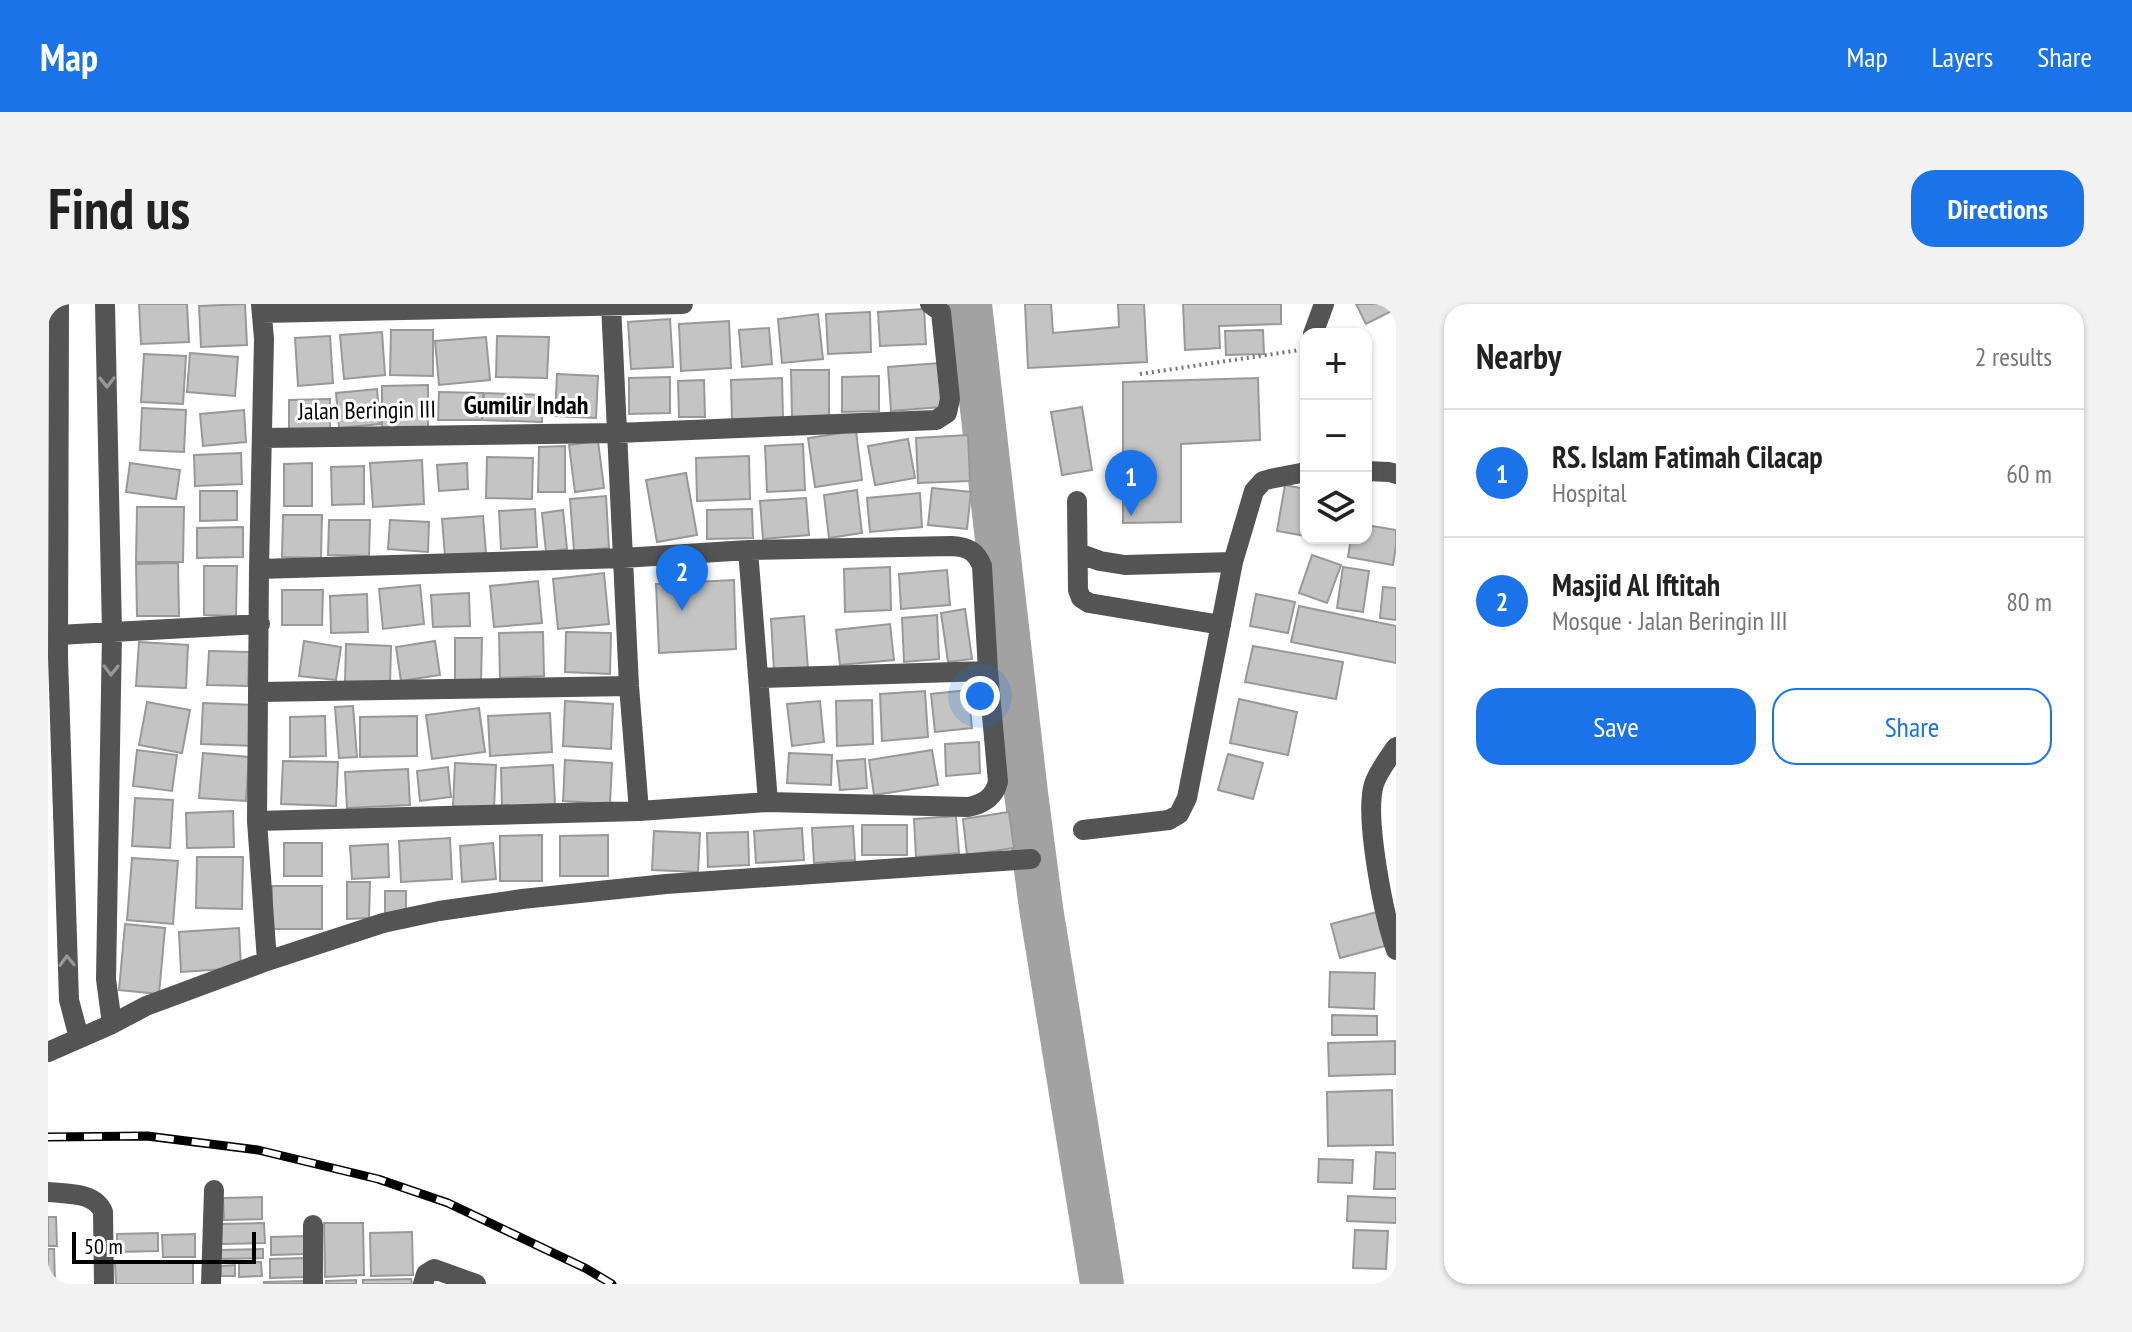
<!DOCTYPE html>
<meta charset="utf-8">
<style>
body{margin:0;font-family:"PT Sans Narrow",sans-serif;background:#f2f2f2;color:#222}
.controls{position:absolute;right:24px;top:24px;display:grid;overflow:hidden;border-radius:16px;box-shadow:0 2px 6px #0004}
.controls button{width:72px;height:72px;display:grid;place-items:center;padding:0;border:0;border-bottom:2px solid #e0e0e0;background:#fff;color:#222;font:40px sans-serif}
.scale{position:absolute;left:24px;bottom:20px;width:184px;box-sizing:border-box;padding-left:8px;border:4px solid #000;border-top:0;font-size:22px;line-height:28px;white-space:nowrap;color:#000;-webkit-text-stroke:6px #fff;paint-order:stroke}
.you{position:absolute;left:932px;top:392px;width:28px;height:28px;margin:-20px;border:6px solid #fff;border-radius:50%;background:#1a73e8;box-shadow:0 0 0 12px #1a73e833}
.badge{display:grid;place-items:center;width:52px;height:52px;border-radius:50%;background:#1a73e8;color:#fff;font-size:26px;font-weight:700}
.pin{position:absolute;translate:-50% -66px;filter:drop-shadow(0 2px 4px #0008)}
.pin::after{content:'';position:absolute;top:42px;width:28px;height:24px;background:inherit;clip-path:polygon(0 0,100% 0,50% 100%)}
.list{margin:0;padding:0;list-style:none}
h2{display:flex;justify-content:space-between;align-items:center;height:104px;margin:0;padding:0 32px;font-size:34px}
h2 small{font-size:26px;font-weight:400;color:#767676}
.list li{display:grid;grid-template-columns:52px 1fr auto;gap:24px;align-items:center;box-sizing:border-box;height:128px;padding:0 32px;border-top:2px solid #e0e0e0}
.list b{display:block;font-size:30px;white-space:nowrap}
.list p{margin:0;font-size:26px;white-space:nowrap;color:#767676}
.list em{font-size:26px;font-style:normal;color:#767676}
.actions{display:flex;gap:16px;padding:24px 32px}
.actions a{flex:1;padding:18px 0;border:2px solid #1a73e8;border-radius:24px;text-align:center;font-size:28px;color:#1a73e8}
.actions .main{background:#1a73e8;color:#fff}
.icon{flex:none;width:44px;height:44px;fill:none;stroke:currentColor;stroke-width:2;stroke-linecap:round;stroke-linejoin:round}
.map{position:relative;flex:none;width:1348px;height:980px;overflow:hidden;border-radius:24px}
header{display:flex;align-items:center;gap:48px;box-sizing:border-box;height:112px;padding:0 40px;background:#1a73e8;color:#fff}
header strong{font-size:38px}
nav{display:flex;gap:44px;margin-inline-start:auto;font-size:28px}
.intro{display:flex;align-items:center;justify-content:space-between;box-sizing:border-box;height:192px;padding:0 48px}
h1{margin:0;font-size:56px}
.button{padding:20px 36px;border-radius:24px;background:#1a73e8;color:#fff;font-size:28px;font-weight:700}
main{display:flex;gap:48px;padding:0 48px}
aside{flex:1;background:#fff;border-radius:24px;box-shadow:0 2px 6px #0004}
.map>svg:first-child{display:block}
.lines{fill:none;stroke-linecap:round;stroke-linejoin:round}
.river{stroke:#a2a2a2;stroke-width:44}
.building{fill:#c4c4c4;stroke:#989898;stroke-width:2}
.path{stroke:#767676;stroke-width:4;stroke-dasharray:2 4;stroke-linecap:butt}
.minor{stroke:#545454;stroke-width:20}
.rail-casing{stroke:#000;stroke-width:9}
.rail{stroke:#fff;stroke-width:6;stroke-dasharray:18;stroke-linecap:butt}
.oneway{stroke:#989898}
.labels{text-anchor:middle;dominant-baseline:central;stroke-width:6;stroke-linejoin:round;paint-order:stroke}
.street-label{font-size:24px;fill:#000;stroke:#fff}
.neighbourhood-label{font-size:26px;font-weight:bold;fill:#000;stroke:#fff}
</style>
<header>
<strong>Map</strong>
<nav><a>Map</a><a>Layers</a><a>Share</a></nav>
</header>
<div class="intro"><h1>Find us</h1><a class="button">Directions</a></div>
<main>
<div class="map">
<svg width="1348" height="980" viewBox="0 0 1348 980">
<rect width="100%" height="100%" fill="#fff"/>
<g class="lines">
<!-- river -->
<path class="river" d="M922,0L978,489L993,604L1054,980"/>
</g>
<!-- building -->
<path class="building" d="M91,0H139L141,38L93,40Z
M197,0L199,41L153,43L151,2Z
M977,0H1003L1005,29L1071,23L1070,0H1096L1099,58L980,64Z
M1135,0H1233V20L1171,22L1172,44L1137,46Z
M1308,0H1346L1348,5L1318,20Z
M876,5L878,40L832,42L830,8Z
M822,8L823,48L780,50L778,10Z
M770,10L775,55L734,59L730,15Z
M622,15L625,63L583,65L580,18Z
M681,17L683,64L633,67L631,20Z
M721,24L724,60L694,63L691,26Z
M343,26H385V72L342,71Z
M1215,26L1216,50L1178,51L1177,27Z
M334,28L337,71L296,75L292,31Z
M282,32L285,79L250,82L247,34Z
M449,32L501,33L499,74L448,73Z
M438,33L442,76L391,81L387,37Z
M142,49L190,53L187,92L139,88Z
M96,50L138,52L135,100L93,98Z
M891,59L894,103L843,107L840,63Z
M743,66H781V113H744Z
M509,70L550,72L548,114L507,112Z
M831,72V107L794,108V73Z
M622,73V109L581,110V74Z
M734,74L735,114L684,116L683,76Z
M1210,74L1212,136L1133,140V218L1075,219V78Z
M656,76L657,113H631L630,77Z
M380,81V124L334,125V82Z
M329,85L332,120L291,124L288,89Z
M391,88L435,89L434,116H390Z
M436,89L495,91L494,118L434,116Z
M282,95V126L241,127V96Z
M1034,103L1044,166L1014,171L1003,108Z
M94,104L138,106L136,148L92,146Z
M196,106L198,138L155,142L152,110Z
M808,127L814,176L767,183L760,134Z
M920,131L922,177L870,179L868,134Z
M860,135L867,174L827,181L820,142Z
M550,137L556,184L527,188L521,141Z
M755,140L757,186L719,188L717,142Z
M517,142V188H490L491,143Z
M193,149L194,180L147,182L146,151Z
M701,152L702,195L649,197L648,154Z
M439,153L485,154L484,195L438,194Z
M374,156L376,200L325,203L322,159Z
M82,159L132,166L128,195L78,188Z
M264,159V202H236V160Z
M419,159L420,185L391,187L389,161Z
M316,162V200L284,201L283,163Z
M638,169L649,231L609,238L598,176Z
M1237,181L1258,185V232L1229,227Z
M884,184L923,188L919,225L880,221Z
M809,186L814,229L781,234L776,191Z
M152,187H189V216L152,217Z
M872,189L874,223L822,228L819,194Z
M558,192L561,244L526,247L522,195Z
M758,194L761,231L715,235L712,197Z
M89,203H136L135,258H88Z
M487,205L489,243L453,245L451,207Z
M704,205L705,234L659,235V206Z
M515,206L519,245L498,248L494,209Z
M235,211H274L273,254L234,253Z
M435,212L438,249L397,252L394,215Z
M281,216H322L321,252L280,251Z
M342,216L381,218L380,248L340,245Z
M1318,221L1348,226V242L1345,261L1300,253L1303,234H1318Z
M195,223V253L149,254V224Z
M1264,251L1293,261L1279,299L1251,289Z
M130,259L131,312H89L88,260Z
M156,262H189L188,312L156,311Z
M842,263L843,306L797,308L796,265Z
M1295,263L1321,267L1315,308L1289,304Z
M899,266L902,301L853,305L851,270Z
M556,269L561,320L510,325L505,275Z
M686,276L688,345L611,349L608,280Z
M490,277L494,319L446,323L442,282Z
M372,281L376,320L335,325L331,285Z
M1335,283L1348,284V316L1332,314Z
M234,286H275L274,321H234Z
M421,289L422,322L385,323L383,291Z
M319,290L320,328L283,329L282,292Z
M1208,290L1247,298L1240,329L1202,322Z
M1251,302L1348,322V359L1243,338Z
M917,305L924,355L900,358L893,309Z
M889,311L891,355L856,358L854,314Z
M756,312L760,365L726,367L723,315Z
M842,320L846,356L792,361L788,326Z
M495,328L496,372L452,374L451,329Z
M518,328L563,329L562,370L517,368Z
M407,334H434L433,377H407Z
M256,337L293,343L288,376L251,372Z
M387,337L392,371L353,377L348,343Z
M91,338L140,341L138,384L88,382Z
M298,340L343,342L342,382L297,380Z
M1205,342L1295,358L1288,395L1197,378Z
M161,347L201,348L200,382L159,381Z
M920,386L924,424L887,428L883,390Z
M877,387L880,433L834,437L832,390Z
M1191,395L1249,408L1240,451L1182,439Z
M824,396L825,440L789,442L788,397Z
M517,397L565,400L563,445L515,442Z
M772,397L776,438L744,442L739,400Z
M99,398L142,406L134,449L91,441Z
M155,399L210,401L209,442L153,440Z
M305,402L309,453L291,454L287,403Z
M431,404L437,448L384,455L378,411Z
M502,409L504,448L442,452L440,412Z
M277,412L278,452L242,453V413Z
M369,412V452L312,453V413Z
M931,438L932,469L898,472L897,440Z
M89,446L129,451L124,487L85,482Z
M884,446L890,481L826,491L821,456Z
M155,449L201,453L198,497L151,494Z
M741,449L784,451L783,481L739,479Z
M1180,450L1215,459L1205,495L1170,486Z
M817,455L819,484L792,486L789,457Z
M517,456L564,459L562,500L515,497Z
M235,457L290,458L288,502L233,500Z
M407,459L448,461L446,504L405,502Z
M505,461L507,500L454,503L453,464Z
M400,463L403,493L372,497L369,467Z
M360,465L362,501L299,504L297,468Z
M87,494L125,496L122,544L84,542Z
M185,507L186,543L139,544L138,509Z
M961,508L966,544L919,551L915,515Z
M908,512L911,549L868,553L866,515Z
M814,521H859V551H814Z
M805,522L807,556L766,559L764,524Z
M754,524L756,556L708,559L706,527Z
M606,527L652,529L650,568L604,566Z
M700,528L701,561L660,563L659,529Z
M494,531V577H452V532Z
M560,531V572H512V532Z
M402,534L404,575L353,578L351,537Z
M236,539H274V572H236Z
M445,539L448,575L414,578L412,542Z
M340,540L341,573L304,575L302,542Z
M149,553H195L194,605L148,604Z
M84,554L130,557L125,620L79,616Z
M299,578H322L321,614L299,615Z
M224,582H274V625H224Z
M337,587H358V609H337Z
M1329,608L1337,642L1292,654L1283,620Z
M77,620L117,624L111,690L71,686Z
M191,624L193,664L133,668L131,628Z
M1282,668L1327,669L1326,705L1281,703Z
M1284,711L1329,712V731H1284Z
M1347,737V770L1281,772L1280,739Z
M1344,786L1345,841L1280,842L1279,788Z
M1328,848L1348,849V885H1326Z
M1271,855L1305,856L1304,879L1270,878Z
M1300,892L1348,894V919L1299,917Z
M214,893V915L176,916L175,894Z
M0,913H8L9,942H0Z
M216,919L217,939L173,940L172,920Z
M276,919H315L316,971L277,973Z
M1307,926L1340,927L1338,965L1305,964Z
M364,928L365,971L323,972L322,929Z
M110,929V947L69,948V930Z
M147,930V953H115L114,931Z
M258,932V950L223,951V933Z
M0,945H6L7,978H0Z
M215,945V954L171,955V946Z
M257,954L258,973L222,974V955Z
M145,957V980H68L67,959Z
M213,958L214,972L191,973V959Z
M187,961V972H173V962Z
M363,975L364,980H315V976Z
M308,976V980H278V977Z
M257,977V980H216V978Z"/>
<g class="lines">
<!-- path -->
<path class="path" d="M1092,70L1252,46"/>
<!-- minor -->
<path class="minor" d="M11,0L10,353L21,696L31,734
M57,0L64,329L58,675L64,720
M213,0L216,35L211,265L209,517L219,657
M563,0L581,382L591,507L720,498L920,503C935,500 946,494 950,478L940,367
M214,9L635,0
M1265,30L1276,0
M215,134L569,129L888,116L899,109L902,95L893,8L882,0
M1318,167L1341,168L1348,170
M1029,197L1030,286L1033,294L1041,299L1173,321
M700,246L720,498
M1030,249L1052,257L1077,261L1185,258
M211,265L575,254L700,246L904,242C920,243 928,247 934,262L940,367L710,374
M10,331L212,320
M211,388L581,382
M1348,443C1340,455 1331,466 1326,480C1316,513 1336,613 1348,646
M209,517L591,507
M1035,526L1121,516L1131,510L1139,494L1185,258L1206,187L1215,177L1222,175L1258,168
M0,748L64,720L98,702L219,657L335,619L391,607L474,595L618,580L983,555
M0,888C19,890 47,888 55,908L56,980
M163,980L166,886
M265,980V921
M375,980L378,970L386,965L428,980"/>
<!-- rail casing -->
<g class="rail-casing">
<path id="rail" d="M0,833L99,832L210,846L330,875L400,899L537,964L564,980"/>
</g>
<!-- rail -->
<use href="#rail" class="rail"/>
</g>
<!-- one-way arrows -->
<defs><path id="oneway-chevron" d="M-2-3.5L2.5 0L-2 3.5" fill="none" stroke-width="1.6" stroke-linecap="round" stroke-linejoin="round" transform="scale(2)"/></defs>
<g class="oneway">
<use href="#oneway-chevron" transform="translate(59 78) rotate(89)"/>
<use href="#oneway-chevron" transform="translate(63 366) rotate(91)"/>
<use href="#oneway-chevron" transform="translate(19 657) rotate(-92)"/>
</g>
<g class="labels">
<!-- street labels -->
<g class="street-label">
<text transform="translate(319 106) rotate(-1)">Jalan Beringin III</text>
</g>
<!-- neighbourhood labels -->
<g class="neighbourhood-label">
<text x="478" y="100">Gumilir Indah</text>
</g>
</g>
</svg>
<div class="controls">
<button>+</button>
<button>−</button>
<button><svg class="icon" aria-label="layers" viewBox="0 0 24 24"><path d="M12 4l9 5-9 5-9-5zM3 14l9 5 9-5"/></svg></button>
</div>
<div class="scale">50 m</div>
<div class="you"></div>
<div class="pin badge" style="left:1083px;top:212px">1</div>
<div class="pin badge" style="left:634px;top:307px">2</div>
</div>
<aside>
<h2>Nearby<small>2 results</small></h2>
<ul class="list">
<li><span class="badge">1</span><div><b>RS. Islam Fatimah Cilacap</b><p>Hospital</p></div><em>60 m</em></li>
<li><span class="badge">2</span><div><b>Masjid Al Iftitah</b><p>Mosque · Jalan Beringin III</p></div><em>80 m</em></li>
</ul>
<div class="actions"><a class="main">Save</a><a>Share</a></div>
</aside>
</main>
